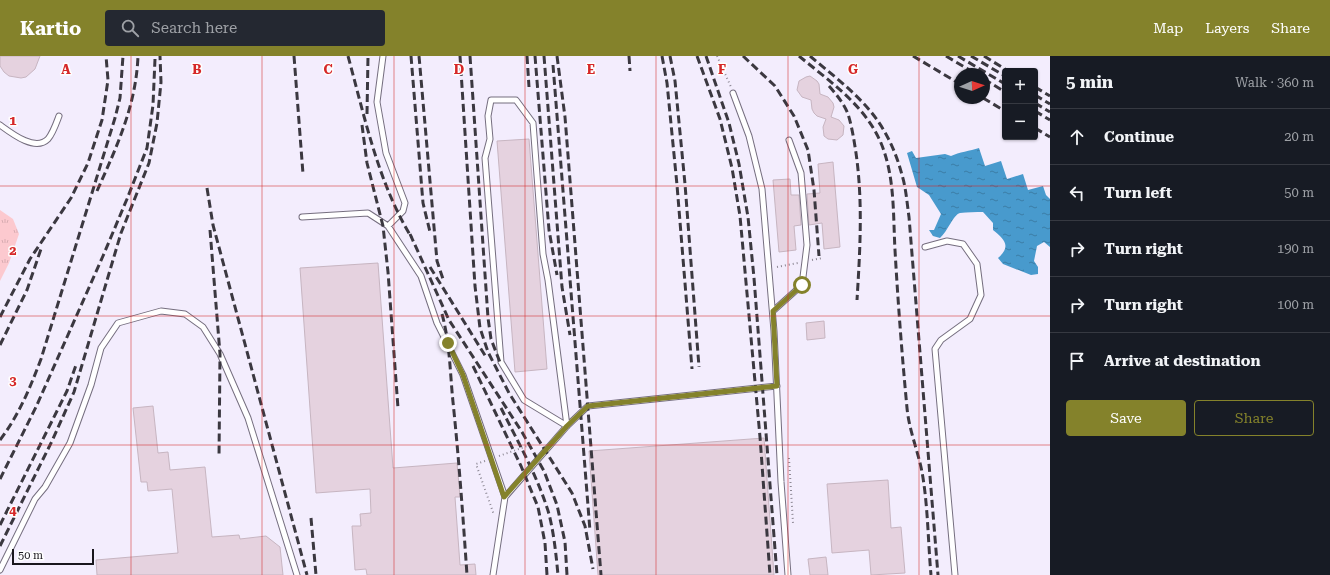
<!DOCTYPE html>
<meta charset="utf-8">
<style>
body{margin:0;font-family:"Roboto Serif",serif;background:#242831;color:#f1f3f6}
.controls{position:absolute;right:12px;top:12px;display:grid;overflow:hidden;border-radius:4px;box-shadow:0 1px 3px #0004}
.controls button{width:36px;height:36px;display:grid;place-items:center;padding:0;border:0;border-bottom:1px solid #363941;background:#171b24;color:#f1f3f6;font:20px sans-serif}
.compass{position:absolute;left:954px;top:12px;width:36px;height:36px;border-radius:50%;background:#171b24;box-shadow:0 1px 3px #0004;rotate:87deg}
.scale{position:absolute;left:12px;bottom:10px;width:82px;box-sizing:border-box;padding-left:4px;border:2px solid #19161d;border-top:0;font-size:11px;line-height:14px;white-space:nowrap;color:#19161d;-webkit-text-stroke:3px #fefefe;paint-order:stroke}
.stop{position:absolute;width:12px;height:12px;margin:-9px;border:3px solid #84822b;border-radius:50%;background:#fff}
.stop.end{background:#84822b;border-color:#fff;box-shadow:0 1px 4px #0008}
.list{margin:0;padding:0;list-style:none}
h2{display:flex;justify-content:space-between;align-items:center;height:52px;margin:0;padding:0 16px;font-size:17px}
h2 small{font-size:13px;font-weight:400;color:#9ea1a6}
.list li{display:grid;grid-template-columns:26px 1fr auto;gap:12px;align-items:center;box-sizing:border-box;height:56px;padding:0 16px;border-top:1px solid #363941}
.list b{display:block;font-size:15px;white-space:nowrap}
.list em{font-size:13px;font-style:normal;color:#9ea1a6}
.actions{display:flex;gap:8px;padding:12px 16px}
.actions a{flex:1;padding:9px 0;border:1px solid #84822b;border-radius:4px;text-align:center;font-size:14px;color:#84822b}
.actions .main{background:#84822b;color:#fff}
.icon{flex:none;width:22px;height:22px;fill:none;stroke:currentColor;stroke-width:2;stroke-linecap:round;stroke-linejoin:round}
.map{position:relative;flex:none;width:1050px;height:519px;overflow:hidden}
header{display:flex;align-items:center;gap:24px;box-sizing:border-box;height:56px;padding:0 20px;background:#84822b;color:#fff}
header strong{font-size:19px}
nav{display:flex;gap:22px;margin-inline-start:auto;font-size:14px}
.search{width:280px;height:36px;background:#242831;display:flex;align-items:center;gap:10px;box-sizing:border-box;padding:0 14px;border-radius:4px;color:#9ea1a6;font-size:15px}
main{display:flex}
aside{flex:1;background:#171b24}
.map>svg:first-child{display:block}
.grass{fill:url(#grass-tufts)}
.water{fill:url(#water-ripples)}
.building{fill:#e5d2df;stroke:#c7b5c1}
.lines{fill:none;stroke-linecap:round;stroke-linejoin:round}
.lane-casing{stroke:#756e7f;stroke-width:7}
.path{stroke:#8f8a96;stroke-width:2;stroke-dasharray:1 3;stroke-linecap:butt}
.lane{stroke:#fff;stroke-width:5}
.rail{stroke:#3b3840;stroke-width:3;stroke-dasharray:8 4;stroke-linecap:butt}
.route{stroke:#84822b;stroke-width:5}
.grid{fill:none;stroke:#d62828;stroke-width:1;stroke-opacity:0.55}
.grid-label{font-size:13px;text-anchor:middle;font-weight:bold;fill:#d62828;stroke:#fefefe;stroke-width:3;stroke-linejoin:round;paint-order:stroke}
</style>
<header>
<strong>Kartio</strong>
<div class="search"><svg class="icon" aria-label="search" viewBox="0 0 24 24"><circle cx="10" cy="10" r="6"/><path d="M15 15l6 6"/></svg>Search here</div>
<nav><a>Map</a><a>Layers</a><a>Share</a></nav>
</header>
<main>
<div class="map">
<svg width="1050" height="519" viewBox="0 0 1050 519">
<defs>
<pattern id="grass-tufts" width="24" height="20" patternUnits="userSpaceOnUse"><rect width="24" height="20" fill="#fcc9cf"/><path d="M3 7l-1-3M5 7V3M7 7l1-3M15 17l-1-3M17 17v-4M19 17l1-3" fill="none" stroke="#d7acb1"/></pattern>
<pattern id="water-ripples" width="26" height="14" patternUnits="userSpaceOnUse"><rect width="26" height="14" fill="#489acd"/><path d="M2 4q2-2 4 0t4 0M15 11q2-2 4 0t4 0" fill="none" stroke="#3b7da6"/></pattern>
</defs>
<rect width="100%" height="100%" fill="#f3edfd"/>
<!-- grass -->
<path class="grass" d="M0,154L13,163L19,178L9,207L0,225Z"/>
<!-- water -->
<path class="water" d="M979,92L985,110L1001,105L1007,123L1023,118L1028,134L1043,130L1046,139L1050,143V191L1044,186L1037,190L1034,205L1038,211V218L1031,219L1003,208L998,202C1012,190 1004,183 993,174V167L983,156C976,156 967,156 960,157C953,159 948,175 940,182L933,180L929,174H934L941,158L929,139L917,131L907,97L912,95L916,102L945,98L951,100C959,96 970,95 979,92Z"/>
<!-- building -->
<path class="building" d="M0,0H40L35,13L26,21L21,22L9,20L4,16L0,10Z
M810,20L817,25L819,28L820,38L828,41L833,47L834,51L831,61L839,64L844,70L843,79L837,84L828,83L824,80L823,71L826,63L817,60L814,57L812,53L811,44L802,41L797,34L799,25L806,21Z
M529,83L547,313L515,316L497,85Z
M833,106L840,191L824,193L822,167L809,169L807,138L820,137L818,108Z
M790,123L791,139H799L801,169L794,170L796,194L779,196L773,124Z
M378,207L393,412L457,407L460,441H455L460,509L475,508L476,519H367L366,513L355,514L352,470H361L360,458L371,457L370,433L316,437L300,212Z
M824,265L825,282L807,284L806,267Z
M153,350L158,397L168,396L170,414L205,411L212,481L239,479L240,483L266,480L280,491L283,519H97L96,504L178,497L172,433L148,435L147,426H141L133,352Z
M764,382L774,519H598L589,395Z
M888,424L891,472L901,471L905,517L871,519L869,494L832,497L827,428Z
M826,501L828,519H810L808,503Z"/>
<g class="lines">
<!-- lane casing -->
<g class="lane-casing">
<path id="lane" d="M383,0L377,46L386,97L405,147L403,155L388,170
M733,37L749,80L762,133L774,275L781,426L788,519
M491,44H516L533,67L543,198L548,224L567,370L524,344L501,306L485,102L490,83L488,60Z
M0,69C11,77 35,96 48,83C53,77 56,68 59,60
M302,161L368,157L388,170L421,220L437,267L463,319L505,441
M925,191L947,185L963,188L977,208L981,239L970,263L941,284L935,293L955,519
M773,255L802,229L807,189L801,117L789,84
M0,514L35,443L45,431L70,387L91,329L101,292L118,267L161,255L185,258L203,271L220,298L248,362L297,519
M493,519L505,441L567,370L588,350L777,330"/>
</g>
<!-- path -->
<path class="path" d="M717,0L731,31
M812,204L823,202
M777,211L798,207
M499,400L533,388
M789,402L793,467
M485,405L476,408L494,459"/>
<!-- lane -->
<use href="#lane" class="lane"/>
<!-- rail -->
<path class="rail" d="M294,0L303,118
M348,0C365,62 378,127 412,182
M411,0L423,147L430,176
M419,0L437,205L444,226
M460,0L475,230L480,272L488,296L509,337L572,437L585,470L593,513
M470,0L488,262L491,283L501,309
M527,0L529,31
M535,0L549,174L557,219
M544,0L562,231L570,279
M557,0L565,61L601,519
M629,0L630,15
M662,0L667,27L677,129L692,313
M670,0L675,25L685,128L699,311
M697,0L720,63L732,112L740,160L760,381L770,519
M706,0L729,67L739,108L748,161L754,222L777,519
M743,0L775,30L794,60L808,94L814,134L819,200
M799,0C829,25 865,49 881,87C895,121 893,158 895,194C898,247 902,299 907,352C909,374 918,395 922,416C928,449 928,486 931,519
M810,0C830,17 854,35 871,56C886,74 896,96 902,119C906,132 907,147 909,161L938,519
M913,0L960,28
M946,0L976,18
M958,0L1005,28
M971,0L1005,20
M984,0L1008,15
M553,9L590,475
M984,23L1005,36
M829,30C837,39 844,48 848,58C852,71 854,84 856,97C863,146 860,195 857,244
M1035,31L1050,40
M1035,39L1050,48
M983,42L1005,55
M1035,47L1050,56
M1035,55L1050,64
M367,58L368,0
M362,69L367,107L383,170L388,216L398,352
M1035,72L1050,81
M207,132L213,169L307,519
M97,135C117,90 136,50 138,0
M210,174L220,298L219,401
M410,178L449,264L522,376L544,415L557,449L565,486L567,519
M430,211L486,301
M442,258C450,287 450,317 453,346C459,404 463,461 467,519
M0,261L30,203L71,142L88,107L102,64L108,24L106,0
M0,289L27,234L42,190
M473,310L521,410L538,451L545,487L547,519
M501,352C518,386 538,421 549,458C554,478 556,498 558,519
M0,384C19,359 30,332 41,303L115,62L120,42L123,0
M0,423L36,351L103,200L127,143L147,92L153,49L155,3
M311,462L316,519
M0,469L67,335L76,309
M0,490L52,385L74,336L121,177L149,107L157,67L161,26L160,0"/>
</g>
<g class="lines">
<!-- route -->
<path class="route" d="M448,287L463,319L504,441L567,370L588,350L777,330L773,255L802,229"/>
</g>
<!-- grid -->
<path class="grid" d="M131,0V519M262,0V519M394,0V519M525,0V519M656,0V519M788,0V519M919,0V519M0,130H1050M0,260H1050M0,389H1050"/>
<g class="grid-label">
<text x="66" y="18">A</text>
<text x="197" y="18">B</text>
<text x="328" y="18">C</text>
<text x="459" y="18">D</text>
<text x="591" y="18">E</text>
<text x="722" y="18">F</text>
<text x="853" y="18">G</text>
<text x="13" y="69">1</text>
<text x="13" y="199">2</text>
<text x="13" y="329">3</text>
<text x="13" y="459">4</text>
</g>
</svg>
<div class="controls">
<button>+</button>
<button>−</button>
</div>
<svg class="compass" viewBox="-18 -18 36 36"><path d="M0-13l5 13h-10z" fill="#e53935"/><path d="M0 13l5-13h-10z" fill="#9ea1a6"/></svg>
<div class="scale">50 m</div>
<div class="stop" style="left:802px;top:229px"></div>
<div class="stop end" style="left:448px;top:287px"></div>
</div>
<aside>
<h2>5 min<small>Walk · 360 m</small></h2>
<ul class="list">
<li><svg class="icon" aria-label="ahead" viewBox="0 0 24 24"><path d="M12 20V5M6 11l6-6 6 6"/></svg><div><b>Continue</b></div><em>20 m</em></li>
<li><svg class="icon" aria-label="left" viewBox="0 0 24 24"><path d="M17 20v-9H6M10 6l-5 5 5 5"/></svg><div><b>Turn left</b></div><em>50 m</em></li>
<li><svg class="icon" aria-label="right" viewBox="0 0 24 24"><path d="M7 20v-9h11M14 6l5 5-5 5"/></svg><div><b>Turn right</b></div><em>190 m</em></li>
<li><svg class="icon" aria-label="right" viewBox="0 0 24 24"><path d="M7 20v-9h11M14 6l5 5-5 5"/></svg><div><b>Turn right</b></div><em>100 m</em></li>
<li><svg class="icon" aria-label="arrive" viewBox="0 0 24 24"><path d="M6 21V4h12l-3 4 3 4H6"/></svg><div><b>Arrive at destination</b></div></li>
</ul>
<div class="actions"><a class="main">Save</a><a>Share</a></div>
</aside>
</main>
